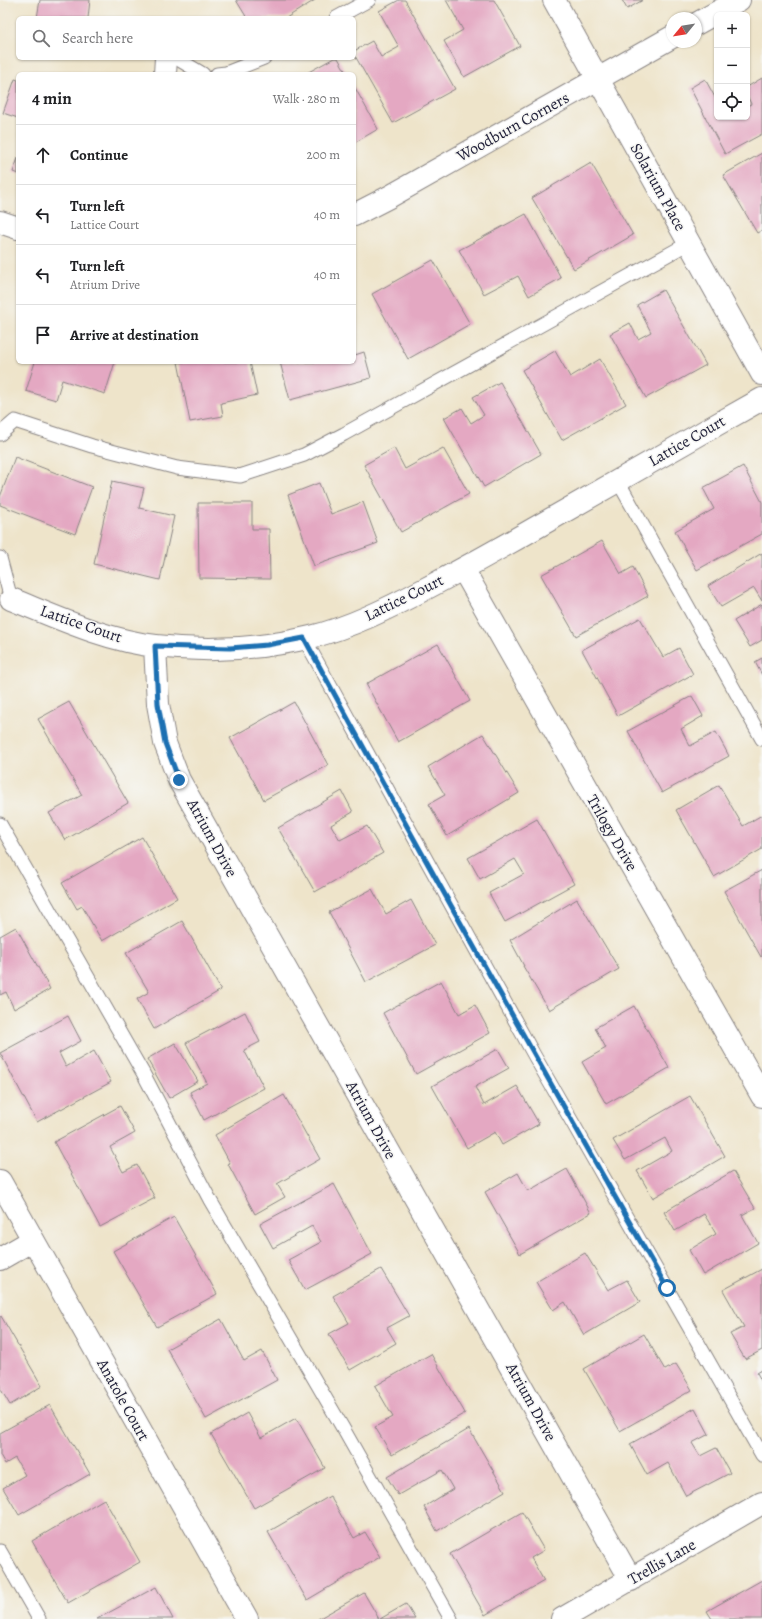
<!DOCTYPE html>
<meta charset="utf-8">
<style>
body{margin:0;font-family:Alegreya,serif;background:#f2f2f2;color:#202124}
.controls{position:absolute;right:12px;top:12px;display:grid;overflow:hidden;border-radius:6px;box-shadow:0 1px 3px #0004}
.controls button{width:36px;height:36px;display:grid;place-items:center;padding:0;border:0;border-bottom:1px solid #e0e0e0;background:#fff;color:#202124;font:20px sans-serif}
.compass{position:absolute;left:666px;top:12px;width:36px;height:36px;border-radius:50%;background:#fff;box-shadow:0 1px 3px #0004;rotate:240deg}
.stop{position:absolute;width:12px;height:12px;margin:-9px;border:3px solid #1f6fb2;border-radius:50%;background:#fff}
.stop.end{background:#1f6fb2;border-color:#fff;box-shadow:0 1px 4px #0008}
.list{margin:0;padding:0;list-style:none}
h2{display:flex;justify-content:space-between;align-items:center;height:52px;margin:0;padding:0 16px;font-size:17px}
h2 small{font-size:13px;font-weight:400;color:#757577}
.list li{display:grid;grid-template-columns:26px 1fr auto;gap:12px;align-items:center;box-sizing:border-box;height:60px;padding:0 16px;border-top:1px solid #e0e0e0}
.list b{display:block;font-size:15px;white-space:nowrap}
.list p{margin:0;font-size:13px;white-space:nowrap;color:#757577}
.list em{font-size:13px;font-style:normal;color:#757577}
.icon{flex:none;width:22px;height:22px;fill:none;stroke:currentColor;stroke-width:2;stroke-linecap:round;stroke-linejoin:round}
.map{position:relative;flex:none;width:762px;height:1619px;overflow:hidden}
.search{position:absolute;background:#fff;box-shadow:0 1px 3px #0004;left:16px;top:16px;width:340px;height:44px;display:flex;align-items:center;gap:10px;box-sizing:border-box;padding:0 14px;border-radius:6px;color:#757577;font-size:15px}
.panel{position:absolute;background:#fff;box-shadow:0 1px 3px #0004;left:16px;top:72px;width:340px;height:292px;border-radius:6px}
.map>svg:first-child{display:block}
.building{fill:#e4a8c2}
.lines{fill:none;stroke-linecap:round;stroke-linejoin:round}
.lane-casing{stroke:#888382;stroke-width:15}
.street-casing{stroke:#888382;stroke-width:24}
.lane{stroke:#fff;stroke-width:13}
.street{stroke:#fff;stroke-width:22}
.route{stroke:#1f6fb2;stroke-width:5}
.labels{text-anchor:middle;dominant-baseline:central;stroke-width:3;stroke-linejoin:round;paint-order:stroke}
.street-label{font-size:16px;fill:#22223b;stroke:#f6f6f2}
</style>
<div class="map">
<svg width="762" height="1619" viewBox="0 0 762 1619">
<rect width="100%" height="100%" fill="#f6f6f2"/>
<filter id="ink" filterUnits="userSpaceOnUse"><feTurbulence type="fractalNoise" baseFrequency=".025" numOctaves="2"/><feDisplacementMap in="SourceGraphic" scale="8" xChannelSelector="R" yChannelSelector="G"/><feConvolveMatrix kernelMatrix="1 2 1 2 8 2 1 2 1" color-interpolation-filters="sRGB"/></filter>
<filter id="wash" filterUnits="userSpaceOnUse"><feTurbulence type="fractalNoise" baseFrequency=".012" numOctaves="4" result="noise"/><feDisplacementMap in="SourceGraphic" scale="16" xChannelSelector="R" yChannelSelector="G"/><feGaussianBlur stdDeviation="0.9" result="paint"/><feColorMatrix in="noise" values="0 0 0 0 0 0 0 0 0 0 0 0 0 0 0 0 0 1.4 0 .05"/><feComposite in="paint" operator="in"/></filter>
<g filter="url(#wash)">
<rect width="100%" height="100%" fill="#eee4ca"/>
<g id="blocks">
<!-- building -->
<path class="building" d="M40,0H90L88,18H37Z
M236,0H315L286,18H247Z
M399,0H405L455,89L393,123L354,54V51L372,41L381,57L399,47L379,11Z
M446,0H494L520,46L464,77L444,41L463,30Z
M622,0H643L627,9Z
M334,58H338L347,74H305Z
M762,78V134L725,154L690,88L705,79L717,101V117H747V106L751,104L747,95V87Z
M15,79L18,80V118L3,113Z
M354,86L378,129L354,143Z
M762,153V230L757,233L723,175Z
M18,158V174L13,172Z
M591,163L633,235L574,269L532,198Z
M526,214L561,278L529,296L518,276L484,294L459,250Z
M433,260L470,324L408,359L372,294Z
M663,290L706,365L646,398L610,334L630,323L638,339L651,332L637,305Z
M354,351L355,355L364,352L371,378L290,400L280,362H354Z
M555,351L570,377L600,359L626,404L562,440L522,370Z
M35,362H115L105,394L62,380L56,400L26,391Z
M178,362H250L257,395L221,403L223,416L190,422Z
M500,382L541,454L484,487L444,418L462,408L471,423L484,415L473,397Z
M394,448L405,469L443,448L469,494L401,532L364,465Z
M15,457L92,487L75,534L0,505V497Z
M743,466L762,502V534L697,570L675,531L714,509L703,488Z
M112,481L144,488L139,508L174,516L160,580L94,564Z
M319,483L331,514L363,502L378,543L314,566L288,495Z
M198,503H252V529H269L270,579L199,578Z
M602,541L621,574L633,567L648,596L576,636L541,575Z
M762,553V601L754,588L721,607L708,586Z
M762,604V640L750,647L734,621Z
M640,618L663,657L679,648L693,674L618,716L582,650Z
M438,644L470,701L398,742L366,684Z
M762,658V675L755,662Z
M692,696L703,716L681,729L690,746L716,732L729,756L662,793L628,731Z
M69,702L128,803L65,840L49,813L82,795L38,719Z
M294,702L328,765L264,800L230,738Z
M483,734L519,793L447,836L429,804L445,795L428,767Z
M719,785L743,826L762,815V849L714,877L676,810Z
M342,791L353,812L331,825L340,840L367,826L383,853L315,892L278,828Z
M537,819L574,884L505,922L489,893L524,874L515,859L480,879L468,858Z
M142,837L177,898L102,941L82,906L77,909L62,883Z
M762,870V956L761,957L724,891Z
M372,889L386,914L411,900L435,945L366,982L329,912Z
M577,899L619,969L549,1010L523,966H524L510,940Z
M182,921L221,990L154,1029L137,999L149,992L126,953Z
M16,927L50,989L14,1009L6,992L0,995V936Z
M441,981L459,1014L475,1005L490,1033L416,1074L383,1013Z
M634,1006L669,1068L606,1104L582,1062L606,1048L595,1028Z
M245,1012L260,1042L244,1050L264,1088L204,1120L190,1092L207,1083L186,1043Z
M68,1016L81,1041L59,1053L66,1067L94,1051L111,1082L37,1122L0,1053Z
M175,1043L198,1081L169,1098L147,1059Z
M498,1049L509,1068L475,1087L484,1105L517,1086L539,1124L502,1145L495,1132L467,1148L432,1086Z
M284,1095L320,1159L277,1184L285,1197L255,1214L228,1164L230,1163L215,1135Z
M690,1096L725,1156L653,1198L637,1171L672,1151L665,1138L625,1160L613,1140Z
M120,1106L135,1133L110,1147L123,1172L137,1165L155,1198L100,1227L54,1142Z
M567,1169L591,1213L520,1254L485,1192L518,1173L528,1191Z
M733,1171L755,1208L742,1215L758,1243L703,1275L689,1250L716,1234L704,1214L675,1231L664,1212Z
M334,1184L372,1254L305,1290L288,1260L321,1242L312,1226L273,1248L260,1224Z
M174,1217L217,1294L157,1327L113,1251Z
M585,1253L608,1290L627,1280L640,1302L584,1335L565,1302L553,1310L536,1282Z
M381,1269L409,1316L387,1328L396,1343L350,1370L329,1334L349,1323L333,1296Z
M762,1269V1350L745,1359L730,1334L744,1327L723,1290Z
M1,1316L42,1386L10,1405L0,1388V1317Z
M221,1319L244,1361L262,1351L277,1380L206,1419L167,1349Z
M644,1334L665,1370L676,1364L692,1390L620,1431L584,1369Z
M431,1354L465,1413L392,1455L375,1427L393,1417L375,1386Z
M762,1370V1382L757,1373Z
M50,1405L90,1474L19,1515L3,1488L25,1475L15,1458L5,1464L0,1455V1433Z
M695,1408L709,1434L692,1443L700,1456L716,1448L730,1473L686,1496L668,1463L647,1475L630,1444Z
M247,1413L261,1438L296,1418L325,1468L254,1508L211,1434Z
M469,1429L505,1491L437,1531L424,1507L453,1489L442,1470L398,1495L387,1477Z
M330,1496L354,1538L365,1532L380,1557L307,1600L268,1532Z
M104,1499L140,1562L68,1603L32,1541Z
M522,1512L544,1550L531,1558L544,1581L485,1615L450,1554Z
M762,1580V1619H712L707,1611Z
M156,1587L173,1619H97Z
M364,1593L379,1619H318Z
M406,1604L415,1619H380Z"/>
</g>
</g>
<g filter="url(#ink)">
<use href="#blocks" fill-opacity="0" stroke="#888382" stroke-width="1"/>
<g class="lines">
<!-- lane casing -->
<g class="lane-casing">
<path id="lane" d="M336,18L369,0
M176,58L203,74
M217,74L226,73L264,58
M0,434L15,421L92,446L177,468L240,476L304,455L344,434L689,243
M618,481L762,739
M0,558L11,599
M304,638L534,1055L762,1455
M0,824L143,1073L210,1200L344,1430L451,1619
M0,1551L39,1619"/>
</g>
<!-- street casing -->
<g class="street-casing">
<path id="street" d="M554,0L762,374
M696,24L739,0
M165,74L166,58
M354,215L389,197L672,37
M0,222L18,228
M463,569L762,1096
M11,599C56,617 108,641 156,646C207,652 261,649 311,637C351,627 389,608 425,589C465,568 504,546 544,523C616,482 689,440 762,399
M155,646L158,704L165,743L179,780L631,1580
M0,1181L247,1619
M0,1259L33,1240
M562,1619L762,1503"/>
</g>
<!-- lane -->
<use href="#lane" class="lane"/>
<!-- street -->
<use href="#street" class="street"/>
</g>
</g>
<g class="lines" filter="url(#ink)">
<!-- route -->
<path class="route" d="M179,780L165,743L158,704L155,646L230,648L267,645L304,638C422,856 544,1073 667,1288"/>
</g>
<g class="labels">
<!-- street labels -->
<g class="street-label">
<text transform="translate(513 127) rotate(-29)">Woodburn Corners</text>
<text transform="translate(658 187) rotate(61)">Solarium Place</text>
<text transform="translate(687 441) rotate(-30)">Lattice Court</text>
<text transform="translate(404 598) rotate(-26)">Lattice Court</text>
<text transform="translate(81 624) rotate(19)">Lattice Court</text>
<text transform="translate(612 833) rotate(60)">Trilogy Drive</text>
<text transform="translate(212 838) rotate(61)">Atrium Drive</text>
<text transform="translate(371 1120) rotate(61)">Atrium Drive</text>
<text transform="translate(123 1400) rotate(61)">Anatole Court</text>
<text transform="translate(531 1402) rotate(61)">Atrium Drive</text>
<text transform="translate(662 1562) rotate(-30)">Trellis Lane</text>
</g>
</g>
</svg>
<div class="controls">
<button>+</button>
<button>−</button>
<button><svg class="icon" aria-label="locate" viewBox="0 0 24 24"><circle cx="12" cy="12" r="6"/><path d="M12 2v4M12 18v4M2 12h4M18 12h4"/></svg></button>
</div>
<svg class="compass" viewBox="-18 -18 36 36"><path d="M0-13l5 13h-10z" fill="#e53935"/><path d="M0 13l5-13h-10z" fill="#757577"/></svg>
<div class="stop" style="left:667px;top:1288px"></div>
<div class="stop end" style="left:179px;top:780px"></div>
<div class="search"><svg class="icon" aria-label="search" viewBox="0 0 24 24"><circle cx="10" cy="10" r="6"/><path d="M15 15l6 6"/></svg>Search here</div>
<section class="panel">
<h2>4 min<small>Walk · 280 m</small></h2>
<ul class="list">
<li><svg class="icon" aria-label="ahead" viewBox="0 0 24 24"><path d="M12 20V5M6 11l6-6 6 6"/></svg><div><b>Continue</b></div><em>200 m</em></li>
<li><svg class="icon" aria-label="left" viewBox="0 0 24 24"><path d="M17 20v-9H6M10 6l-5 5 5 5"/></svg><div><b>Turn left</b><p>Lattice Court</p></div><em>40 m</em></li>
<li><svg class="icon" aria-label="left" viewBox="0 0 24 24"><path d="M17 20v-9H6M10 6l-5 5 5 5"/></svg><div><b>Turn left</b><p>Atrium Drive</p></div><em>40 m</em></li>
<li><svg class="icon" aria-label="arrive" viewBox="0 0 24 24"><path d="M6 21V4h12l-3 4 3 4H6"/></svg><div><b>Arrive at destination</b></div></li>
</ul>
</section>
</div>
